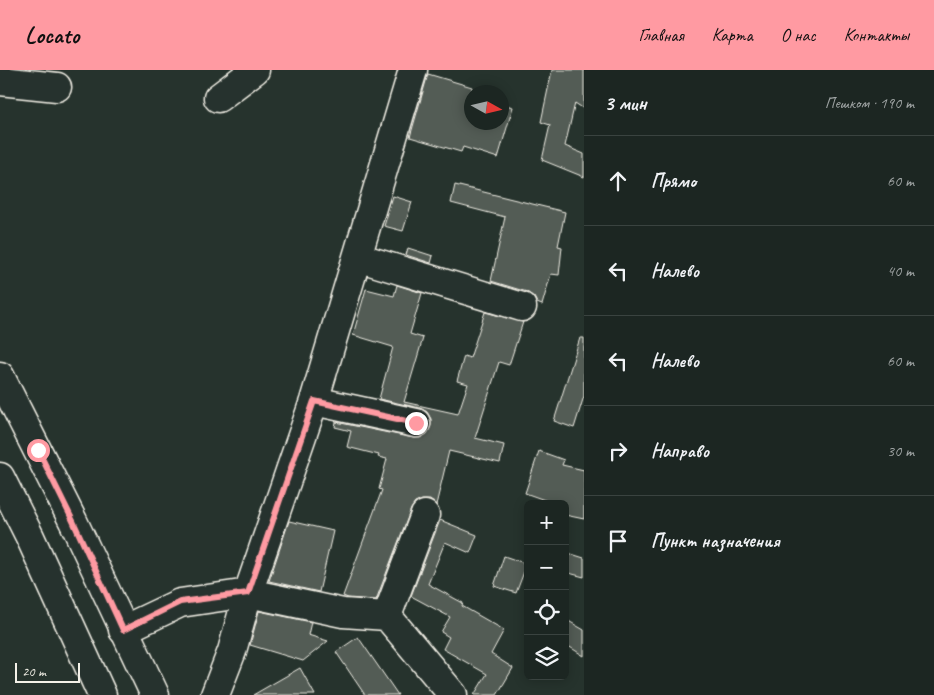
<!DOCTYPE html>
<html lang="ru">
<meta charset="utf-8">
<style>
body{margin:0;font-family:Caveat,sans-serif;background:#252e2a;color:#f1f3f6}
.controls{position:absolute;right:15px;bottom:15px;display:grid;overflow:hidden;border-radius:8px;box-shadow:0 2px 12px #0003}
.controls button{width:45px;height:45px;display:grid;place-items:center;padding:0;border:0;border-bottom:1px solid #3a4340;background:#1c2622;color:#f1f3f6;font:25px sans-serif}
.compass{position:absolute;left:464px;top:15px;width:45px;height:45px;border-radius:50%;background:#1c2622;box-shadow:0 2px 12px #0003;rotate:98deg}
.scale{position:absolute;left:15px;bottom:12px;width:65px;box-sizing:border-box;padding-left:5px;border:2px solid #f4f1e8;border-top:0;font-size:14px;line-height:18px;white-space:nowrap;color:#f4f1e8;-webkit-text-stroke:4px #26332d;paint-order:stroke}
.stop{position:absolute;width:15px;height:15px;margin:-11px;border:4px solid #ff9aa2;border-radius:50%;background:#fff}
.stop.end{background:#ff9aa2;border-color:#fff;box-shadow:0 1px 5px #0008}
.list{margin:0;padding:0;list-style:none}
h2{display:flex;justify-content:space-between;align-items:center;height:65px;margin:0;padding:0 20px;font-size:21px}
h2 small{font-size:16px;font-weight:400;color:#a0a5a5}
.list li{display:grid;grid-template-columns:32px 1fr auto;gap:15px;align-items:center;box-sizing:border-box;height:90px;padding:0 20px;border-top:1px solid #3a4340}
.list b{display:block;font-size:19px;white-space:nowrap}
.list em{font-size:16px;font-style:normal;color:#a0a5a5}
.icon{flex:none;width:28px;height:28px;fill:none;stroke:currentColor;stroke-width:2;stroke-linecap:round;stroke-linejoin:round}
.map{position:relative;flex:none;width:584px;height:625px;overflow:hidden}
header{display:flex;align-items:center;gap:30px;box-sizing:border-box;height:70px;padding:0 25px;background:#ff9aa2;color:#111}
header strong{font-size:24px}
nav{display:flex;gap:28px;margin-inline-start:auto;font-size:18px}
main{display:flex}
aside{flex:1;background:#1c2622}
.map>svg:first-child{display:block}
.building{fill:#525c55;stroke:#f4f1e8}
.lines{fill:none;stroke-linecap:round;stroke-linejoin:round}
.minor-casing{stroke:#f4f1e8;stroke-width:31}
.major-casing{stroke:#f4f1e8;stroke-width:31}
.minor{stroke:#26332d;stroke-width:28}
.major{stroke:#26332d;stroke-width:28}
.route{stroke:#ff9aa2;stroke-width:6}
</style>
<header>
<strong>Locato</strong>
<nav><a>Главная</a><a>Карта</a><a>О нас</a><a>Контакты</a></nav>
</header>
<main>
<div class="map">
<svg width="584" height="625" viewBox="0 0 584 625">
<rect width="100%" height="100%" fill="#26332d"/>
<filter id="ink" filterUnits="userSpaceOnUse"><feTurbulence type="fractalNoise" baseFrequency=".02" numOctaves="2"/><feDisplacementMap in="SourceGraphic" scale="10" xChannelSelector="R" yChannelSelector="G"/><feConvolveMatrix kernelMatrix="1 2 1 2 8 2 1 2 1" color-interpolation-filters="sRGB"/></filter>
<g filter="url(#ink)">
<!-- building -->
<path class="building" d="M552,0H584V39L575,33L565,76L584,84V107L542,90L550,55L541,52Z
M428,4L472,17V52H502V34L513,37L498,88L463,77L461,82L410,67Z
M455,115L565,142L558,176L562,177L559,205L551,204L542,235L537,233L534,227L527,222L491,211L505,147L451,133Z
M393,126L412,132L403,161L384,156Z
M408,178L433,186L431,193L406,185Z
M397,215L422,223L410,264L423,268L404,332L458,344L468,314L457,311L464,286L470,288L485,242L523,252L509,295L499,292L475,368L504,375L500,393L449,381L436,435L430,430H422L415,433L411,439L376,530L348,528L343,526L382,420L379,419L387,389L378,387L379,385L347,377L351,361L335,357L336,352L413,368H420L427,364L431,356V349L427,342L420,338L379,329L393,277L353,265L366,219L394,226Z
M580,268H584V326L574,358L554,351Z
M539,381L564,390L562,395L584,400V449L565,445V434H556L525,423Z
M440,450L477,465L470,483L445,472L428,514L463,533L462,536L504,560L491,584L513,598L497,625H474L487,604L443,579L449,567L441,562L450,547L411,526Z
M289,451L333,461L319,522L269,511Z
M565,482L584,488V507L565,502Z
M504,486L527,494L516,523L494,516Z
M259,541L311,552L308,565L328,571L303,591L250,575Z
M565,549L584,560V586L565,574Z
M358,567L398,625H365L336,582Z
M300,598L315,625H253Z"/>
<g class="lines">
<!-- minor casing -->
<g class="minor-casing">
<path id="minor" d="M0,11L57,17
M218,28L255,0
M357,187L522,237
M314,331L416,353
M387,546L425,445
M123,560L180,533L248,523L343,543L387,546L453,625
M215,625L232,581L248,523L314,331L413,0"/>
</g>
<!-- major casing -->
<g class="major-casing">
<path id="major" d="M0,306L73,451L155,625
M0,407L30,467L102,625"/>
</g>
<!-- minor -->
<use href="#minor" class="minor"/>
<!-- major -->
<use href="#major" class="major"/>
</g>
</g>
<g class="lines" filter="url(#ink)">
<!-- route -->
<path class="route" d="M38,380L73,451L123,560L180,532L248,523L314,331L416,353"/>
</g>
</svg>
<div class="controls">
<button>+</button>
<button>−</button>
<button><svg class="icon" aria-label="locate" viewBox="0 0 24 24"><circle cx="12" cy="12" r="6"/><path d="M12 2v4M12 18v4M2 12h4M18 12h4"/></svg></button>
<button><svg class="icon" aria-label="layers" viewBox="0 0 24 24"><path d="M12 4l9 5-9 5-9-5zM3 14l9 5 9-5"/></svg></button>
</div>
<svg class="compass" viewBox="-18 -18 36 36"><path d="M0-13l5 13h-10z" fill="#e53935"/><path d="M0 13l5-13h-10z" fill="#a0a5a5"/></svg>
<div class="scale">20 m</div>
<div class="stop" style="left:38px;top:380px"></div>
<div class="stop end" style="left:416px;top:353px"></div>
</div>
<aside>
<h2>3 мин<small>Пешком · 190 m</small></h2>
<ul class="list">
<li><svg class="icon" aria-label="ahead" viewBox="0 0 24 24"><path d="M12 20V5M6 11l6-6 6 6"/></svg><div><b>Прямо</b></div><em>60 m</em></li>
<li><svg class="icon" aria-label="left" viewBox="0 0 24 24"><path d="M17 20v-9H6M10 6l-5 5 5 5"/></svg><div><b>Налево</b></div><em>40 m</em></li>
<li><svg class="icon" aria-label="left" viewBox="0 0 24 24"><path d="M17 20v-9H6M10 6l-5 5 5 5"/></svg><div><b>Налево</b></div><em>60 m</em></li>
<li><svg class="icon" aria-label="right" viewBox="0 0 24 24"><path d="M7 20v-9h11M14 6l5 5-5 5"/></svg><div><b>Направо</b></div><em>30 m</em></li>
<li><svg class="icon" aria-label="arrive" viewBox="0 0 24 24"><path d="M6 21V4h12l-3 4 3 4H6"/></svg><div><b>Пункт назначения</b></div></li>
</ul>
</aside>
</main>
